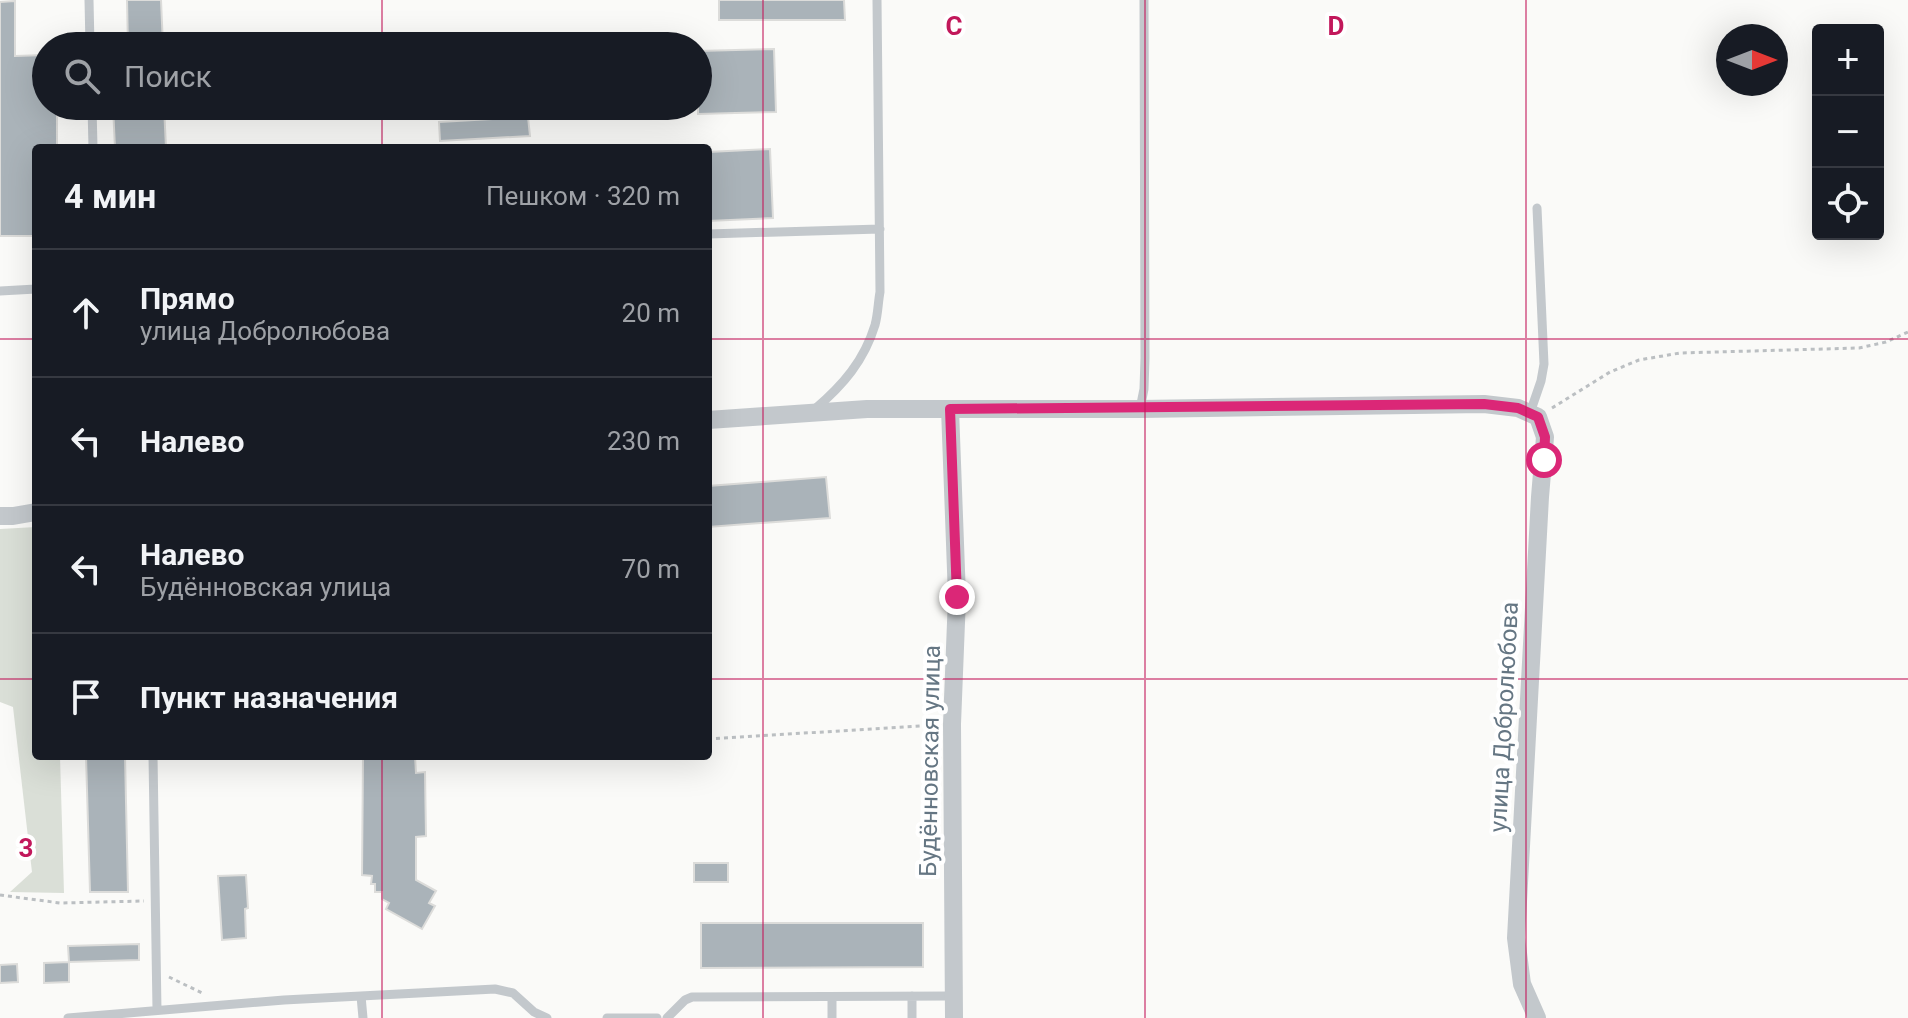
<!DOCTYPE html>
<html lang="ru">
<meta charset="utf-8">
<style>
body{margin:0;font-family:Roboto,sans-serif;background:#242831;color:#f1f3f6}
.controls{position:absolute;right:24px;top:24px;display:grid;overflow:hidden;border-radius:8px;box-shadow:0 8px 32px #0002}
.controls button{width:72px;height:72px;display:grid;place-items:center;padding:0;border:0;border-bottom:2px solid #363941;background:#171b24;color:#f1f3f6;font:40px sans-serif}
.compass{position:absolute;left:1716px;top:24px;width:72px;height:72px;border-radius:50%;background:#171b24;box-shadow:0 8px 32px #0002;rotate:90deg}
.stop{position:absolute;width:24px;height:24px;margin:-18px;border:6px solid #db2777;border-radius:50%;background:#fff}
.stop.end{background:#db2777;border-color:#fff;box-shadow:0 2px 8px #0008}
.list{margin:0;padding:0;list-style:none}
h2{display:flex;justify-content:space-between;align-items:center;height:104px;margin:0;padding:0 32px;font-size:34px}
h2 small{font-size:26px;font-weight:400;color:#9ea1a6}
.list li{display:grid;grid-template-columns:52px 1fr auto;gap:24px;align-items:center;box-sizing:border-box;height:128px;padding:0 32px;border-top:2px solid #363941}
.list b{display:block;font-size:30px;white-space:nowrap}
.list p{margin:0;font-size:26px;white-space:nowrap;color:#9ea1a6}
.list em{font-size:26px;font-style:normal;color:#9ea1a6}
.icon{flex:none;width:44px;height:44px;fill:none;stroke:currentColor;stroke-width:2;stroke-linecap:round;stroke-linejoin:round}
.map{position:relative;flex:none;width:1908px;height:1018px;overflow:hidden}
.search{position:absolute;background:#171b24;box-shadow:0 8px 32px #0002;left:32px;top:32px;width:680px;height:88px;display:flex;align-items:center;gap:20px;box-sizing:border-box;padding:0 28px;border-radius:44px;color:#9ea1a6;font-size:30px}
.panel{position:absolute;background:#171b24;box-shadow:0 8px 32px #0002;left:32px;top:144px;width:680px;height:616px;border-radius:8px}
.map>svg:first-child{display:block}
.green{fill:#dadfd7}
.building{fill:#aab3b9;stroke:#dcdcda;stroke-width:2}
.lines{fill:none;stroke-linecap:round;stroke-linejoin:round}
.path{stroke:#bbbfc2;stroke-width:3;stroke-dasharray:4 4;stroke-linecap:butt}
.lane{stroke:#c3c8cc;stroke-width:9}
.street{stroke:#c3c8cc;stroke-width:18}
.route{stroke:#db2777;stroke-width:10}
.grid{fill:none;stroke:#c2185b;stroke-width:2;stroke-opacity:0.55}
.labels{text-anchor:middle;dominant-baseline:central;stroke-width:8;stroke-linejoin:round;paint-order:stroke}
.street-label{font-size:24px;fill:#657683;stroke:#fff}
.grid-label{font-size:26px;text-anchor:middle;font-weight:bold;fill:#c2185b;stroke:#fff;stroke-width:8;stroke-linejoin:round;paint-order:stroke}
</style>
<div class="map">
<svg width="1908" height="1018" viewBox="0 0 1908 1018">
<rect width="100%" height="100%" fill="#fafaf8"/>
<!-- green -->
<path class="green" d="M36,527V756H60L64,893L10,892L32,872L13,707L0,702V529Z"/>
<!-- building -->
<path class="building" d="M127,0H161L163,46H128Z
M719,0H844L845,20H719Z
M15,1V56L46,55V106H57V148H36V236H0V2Z
M774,49L776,112L698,114V51Z
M113,106H164L166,148H115Z
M528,117L530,136L440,141L439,122Z
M770,149L773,218L708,221V152Z
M826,477L830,518L708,527V486Z
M86,756H125L128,892H90Z
M363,756H415L416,773L425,772L426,836L416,837V880L436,891L429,903L435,906L422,929L386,909L389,903L382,899V892H375V884H371L372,876L362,875Z
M694,863H728V882H694Z
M246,875L248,908L245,909L246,938L222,940L218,876Z
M701,923H923V967L701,968Z
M139,944V960L69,962L68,946Z
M69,962V982L44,983V963Z
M17,964L18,982L0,983V965Z"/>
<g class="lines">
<!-- path -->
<path class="path" d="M1552,408L1610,372L1639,360L1680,353L1859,348L1886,342L1908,332
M708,739L936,725
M0,895L60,903L144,901
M169,977L202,993"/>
<!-- lane -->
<path class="lane" d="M89,0L90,46
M92,106L93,148
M708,234L880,229
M0,291L36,289
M815,409C843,385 864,361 875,325C878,314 878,303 880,292L877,0
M1140,409L1144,389L1145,358L1144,0
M1530,413L1541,381L1544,364L1537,208
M153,756L157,1010
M361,996L363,1018
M912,996V1018
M832,997V1018
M68,1018L284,1000L495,989L513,993L534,1012L547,1018
M607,1018H657
M667,1018L685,1000L692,997L953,996"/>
<!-- street -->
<path class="street" d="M950,409L957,597L952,724L954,1018
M708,420L867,409H1140L1484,404L1518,408L1538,417L1545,437L1540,497L1516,938L1522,984L1537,1018
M0,516H13L36,512"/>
</g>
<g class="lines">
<!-- route -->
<path class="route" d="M957,597L950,409L1484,404L1518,408L1538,417L1545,437L1544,460"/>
</g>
<!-- grid -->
<path class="grid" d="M382,0V46M763,0V1018M1145,0V1018M1526,0V1018M382,106V148M0,339H36M708,339H1908M0,679H36M708,679H1908M382,756V1018"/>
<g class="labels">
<!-- street labels -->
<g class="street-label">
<text transform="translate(1504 717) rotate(-87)">улица Добролюбова</text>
<text transform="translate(930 761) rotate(-89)">Будённовская улица</text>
</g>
</g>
<g class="grid-label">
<text x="954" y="35">C</text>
<text x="1336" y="35">D</text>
<text x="26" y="857">3</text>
</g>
</svg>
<div class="controls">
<button>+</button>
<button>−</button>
<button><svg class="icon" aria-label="locate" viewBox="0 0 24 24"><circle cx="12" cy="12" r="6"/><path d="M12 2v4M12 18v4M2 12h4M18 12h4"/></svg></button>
</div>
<svg class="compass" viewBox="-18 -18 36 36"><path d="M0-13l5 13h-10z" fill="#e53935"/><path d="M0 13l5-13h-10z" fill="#9ea1a6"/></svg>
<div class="stop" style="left:1544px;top:460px"></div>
<div class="stop end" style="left:957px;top:597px"></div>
<div class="search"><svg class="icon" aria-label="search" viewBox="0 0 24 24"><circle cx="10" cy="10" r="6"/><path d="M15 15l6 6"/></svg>Поиск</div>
<section class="panel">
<h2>4 мин<small>Пешком · 320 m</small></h2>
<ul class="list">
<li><svg class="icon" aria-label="ahead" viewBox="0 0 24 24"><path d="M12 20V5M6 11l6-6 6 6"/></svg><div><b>Прямо</b><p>улица Добролюбова</p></div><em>20 m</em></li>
<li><svg class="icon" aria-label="left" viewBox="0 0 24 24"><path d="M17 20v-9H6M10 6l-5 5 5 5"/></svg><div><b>Налево</b></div><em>230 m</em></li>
<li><svg class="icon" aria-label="left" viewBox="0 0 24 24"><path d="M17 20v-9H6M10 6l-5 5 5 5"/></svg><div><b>Налево</b><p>Будённовская улица</p></div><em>70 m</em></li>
<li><svg class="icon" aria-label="arrive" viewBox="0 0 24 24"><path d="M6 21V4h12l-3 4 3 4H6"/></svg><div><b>Пункт назначения</b></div></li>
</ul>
</section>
</div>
